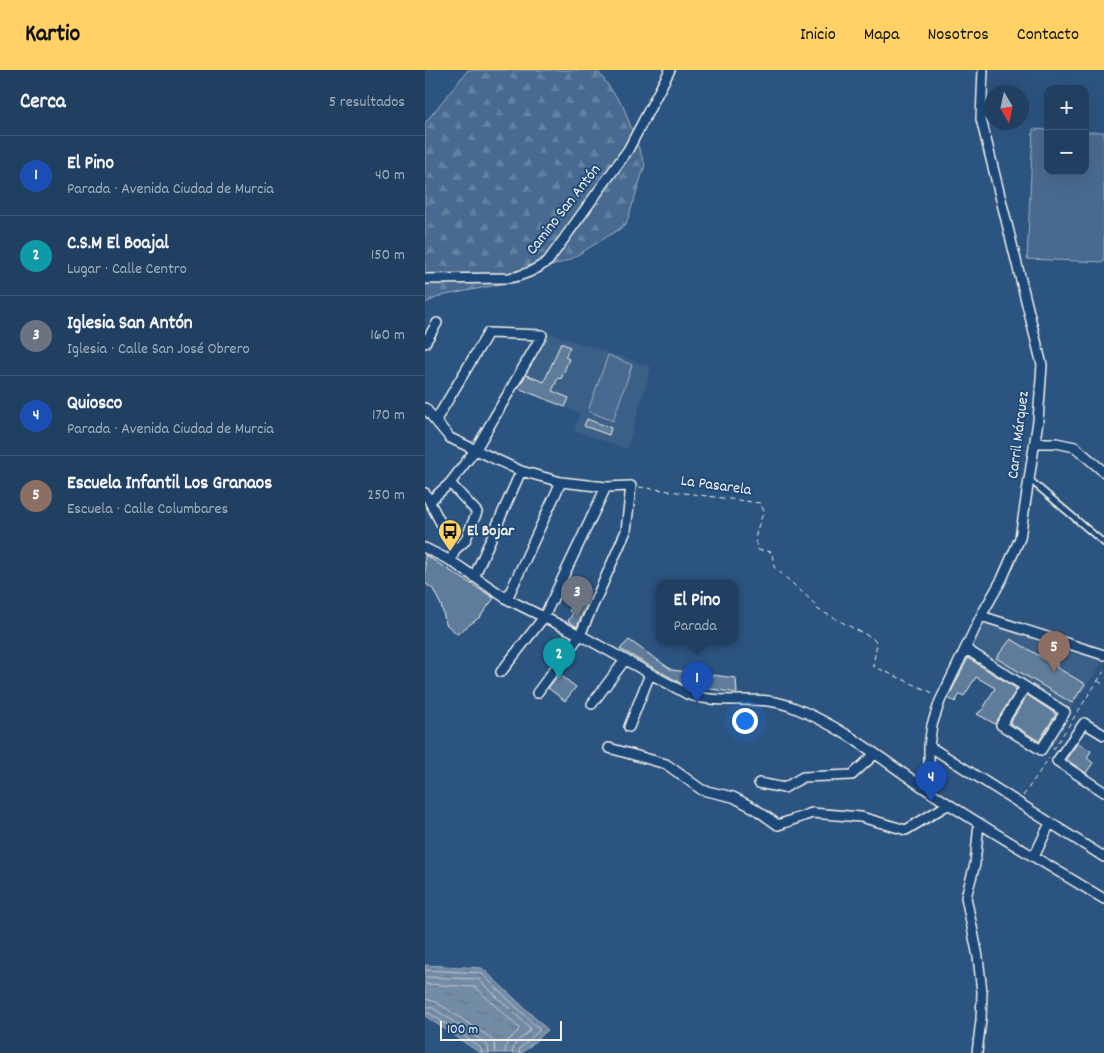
<!DOCTYPE html>
<html lang="es">
<meta charset="utf-8">
<style>
body{margin:0;font-family:Dekko,sans-serif;background:#294667;color:#f1f3f6}
.controls{position:absolute;right:15px;top:15px;display:grid;overflow:hidden;border-radius:10px;box-shadow:0 5px 20px #0002}
.controls button{width:45px;height:45px;display:grid;place-items:center;padding:0;border:0;border-bottom:1px solid #3e5876;background:#213f61;color:#f1f3f6;font:25px sans-serif}
.compass{position:absolute;left:559px;top:15px;width:45px;height:45px;border-radius:50%;background:#213f61;box-shadow:0 5px 20px #0002;rotate:171deg}
.scale{position:absolute;left:15px;bottom:12px;width:122px;box-sizing:border-box;padding-left:5px;border:2px solid #f4f1e8;border-top:0;font-size:14px;line-height:18px;white-space:nowrap;color:#f4f1e8;-webkit-text-stroke:4px #1f4a7a;paint-order:stroke}
.you{position:absolute;left:319px;top:650px;width:18px;height:18px;margin:-12px;border:4px solid #fff;border-radius:50%;background:#1a73e8;box-shadow:0 0 0 8px #1a73e833}
.badge{display:grid;place-items:center;width:32px;height:32px;border-radius:50%;background:#ffd166;color:#fff;font-size:16px;font-weight:700}
.pin{position:absolute;translate:-50% -41px;filter:drop-shadow(0 1px 2px #0008)}
.pin::after{content:'';position:absolute;top:26px;width:18px;height:15px;background:inherit;clip-path:polygon(0 0,100% 0,50% 100%)}
.popup{position:absolute;left:231px;top:510px;width:82px;height:65px;box-sizing:border-box;display:grid;place-content:center;border-radius:10px;background:#213f61;filter:drop-shadow(0 1px 4px #0005);font-size:16px;white-space:nowrap;color:#a2afbd}
.popup b{font-size:19px;color:#f1f3f6}
.popup::after{content:'';position:absolute;left:50%;top:100%;margin-left:-10px;border:10px solid transparent;border-top-color:#213f61}
.list{margin:0;padding:0;list-style:none}
h2{display:flex;justify-content:space-between;align-items:center;height:65px;margin:0;padding:0 20px;font-size:21px}
h2 small{font-size:16px;font-weight:400;color:#a2afbd}
.list li{display:grid;grid-template-columns:32px 1fr auto;gap:15px;align-items:center;box-sizing:border-box;height:80px;padding:0 20px;border-top:1px solid #3e5876}
.list b{display:block;font-size:19px;white-space:nowrap}
.list p{margin:0;font-size:16px;white-space:nowrap;color:#a2afbd}
.list em{font-size:16px;font-style:normal;color:#a2afbd}
.map{position:relative;flex:none;width:679px;height:983px;overflow:hidden}
header{display:flex;align-items:center;gap:30px;box-sizing:border-box;height:70px;padding:0 25px;background:#ffd166;color:#111}
header strong{font-size:24px}
nav{display:flex;gap:28px;margin-inline-start:auto;font-size:18px}
main{display:flex}
aside{flex:1;background:#213f61}
.map>svg:first-child{display:block}
.built{fill:#3b6088}
.forest{fill:url(#forest-firs);stroke:#9eaebc}
.pitch{fill:#496b90;stroke:#9eaebc}
.water{fill:url(#water-ripples);stroke:#a7b4c0}
.lines{fill:none;stroke-linecap:round;stroke-linejoin:round}
.shore{stroke:#c0c9ce;stroke-width:1}
.building{fill:#5e7b9a;stroke:#f4f1e8}
.service-casing{stroke:#f4f1e8;stroke-width:8}
.minor-casing{stroke:#f4f1e8;stroke-width:12}
.path{stroke:#f4f1e8;stroke-width:1;stroke-dasharray:5 4;stroke-linecap:butt}
.service{stroke:#1f4a7a;stroke-width:4.5}
.minor{stroke:#1f4a7a;stroke-width:9}
.labels{text-anchor:middle;dominant-baseline:central;stroke-width:4;stroke-linejoin:round;paint-order:stroke}
.street-label{font-size:16px;fill:#f4f1e8;stroke:#1f4a7a}
.poi-label{font-size:16px;font-weight:bold;fill:#f4f1e8;stroke:#1f4a7a;text-anchor:start}
</style>
<header>
<strong>Kartio</strong>
<nav><a>Inicio</a><a>Mapa</a><a>Nosotros</a><a>Contacto</a></nav>
</header>
<main>
<aside>
<h2>Cerca<small>5 resultados</small></h2>
<ul class="list">
<li><span class="badge" style="background:#1a4fb4">1</span><div><b>El Pino</b><p>Parada · Avenida Ciudad de Murcia</p></div><em>40 m</em></li>
<li><span class="badge" style="background:#0f9aa8">2</span><div><b>C.S.M El Boajal</b><p>Lugar · Calle Centro</p></div><em>150 m</em></li>
<li><span class="badge" style="background:#6b7280">3</span><div><b>Iglesia San Antón</b><p>Iglesia · Calle San José Obrero</p></div><em>160 m</em></li>
<li><span class="badge" style="background:#1a4fb4">4</span><div><b>Quiosco</b><p>Parada · Avenida Ciudad de Murcia</p></div><em>170 m</em></li>
<li><span class="badge" style="background:#8d6e63">5</span><div><b>Escuela Infantil Los Granaos</b><p>Escuela · Calle Columbares</p></div><em>250 m</em></li>
</ul>
</aside>
<div class="map">
<svg width="679" height="983" viewBox="0 0 679 983">
<defs>
<pattern id="forest-firs" width="22" height="20" patternUnits="userSpaceOnUse" patternTransform="scale(1.25)"><rect width="22" height="20" fill="#496b90"/><path d="M5 1l3.5 6h-7zM16 11l3.5 6h-7z" fill="#6481a0"/></pattern>
<pattern id="water-ripples" width="26" height="14" patternUnits="userSpaceOnUse" patternTransform="scale(1.25)"><rect width="26" height="14" fill="#738ca6"/><path d="M2 4q2-2 4 0t4 0M15 11q2-2 4 0t4 0" fill="none" stroke="#647484"/></pattern>
</defs>
<rect width="100%" height="100%" fill="#2c5481"/>
<filter id="ink" filterUnits="userSpaceOnUse"><feTurbulence type="fractalNoise" baseFrequency=".02" numOctaves="2"/><feDisplacementMap in="SourceGraphic" scale="10" xChannelSelector="R" yChannelSelector="G"/><feConvolveMatrix kernelMatrix="1 2 1 2 8 2 1 2 1" color-interpolation-filters="sRGB"/></filter>
<g filter="url(#ink)">
<!-- built -->
<path class="built" d="M124,263L226,297L202,379L149,360L155,343L92,318Z
M563,551L679,588V590L646,638L547,577Z"/>
<!-- forest -->
<path class="forest" d="M43,0H172L198,36L220,95L201,155L146,189L81,213L16,226L0,233V53Z"/>
<!-- pitch -->
<path class="pitch" d="M608,59L623,60V101H660V62H679V192L602,189Z
M183,285L207,295L188,351L163,341Z"/>
<!-- water -->
<path class="water" d="M0,895L57,898L123,960L97,983H55L0,946Z"/>
<g class="lines">
<!-- shore -->
<path class="shore" d="M0,900L56,903L114,959V961L95,978L94,983
M0,907L53,909L105,958L104,961L90,974L87,983
M0,914L50,917L94,958L93,961L82,972L80,983
M0,929L11,932L63,966L69,973L71,983
M0,936L8,938L59,972L63,976L64,983
M0,943H4L55,977L57,983"/>
</g>
<!-- building -->
<path class="building" d="M136,273L145,277L140,287L144,289L136,309L133,308L127,321L144,328L140,337L93,318L101,305L119,312Z
M162,349L186,358L184,365L159,356Z
M0,485L69,528L55,547L32,564L21,554L16,535L8,519L0,513Z
M151,530L161,536L152,557L143,551L148,543L144,541Z
M586,569L618,588L626,576L639,581L631,597L660,614L647,633L571,588Z
M204,570L247,600L311,608L312,623L259,615L195,579Z
M543,588L592,619L570,654L552,644L558,639L570,618L551,607L539,626L535,624L530,632L523,628Z
M134,604L151,617L140,631L123,618Z
M602,625L631,644L614,671L585,653Z
M653,673L666,681L662,688L668,693L661,703L641,689Z"/>
<g class="lines">
<!-- service casing -->
<g class="service-casing">
<path id="service" d="M604,409L679,473"/>
</g>
<!-- minor casing -->
<g class="minor-casing">
<path id="minor" d="M0,209L84,208C99,206 111,200 123,191L203,80L245,0
M0,273L12,253
M0,338L25,368L96,401L136,412L181,417L206,416L201,461L155,565L112,623
M610,373H631L650,377L679,402
M25,413L52,442L40,471L30,480L26,491
M0,423L30,480
M5,431L25,413L51,379L117,265L63,263L11,350
M0,478L26,491L82,529L155,565L262,624C299,637 332,622 370,638C418,657 459,691 502,720C559,758 620,793 679,829
M49,507L96,401
M82,529L136,412
M556,546L679,585
M541,579L640,642L616,680L576,655L600,617
M76,602L119,547L181,417
M167,634L200,590
M204,657L225,604
M679,665L659,653L632,691L679,722
M504,676L679,787
M184,678L241,694L277,720L308,727L329,738L353,755L387,743L436,747L481,760L524,734
M334,713L359,718L378,707L427,705L450,684
M504,721V676L507,655L515,631L556,546L577,509L595,468L613,351L617,295L556,49L558,0
M609,787L625,753
M552,983L556,950L557,922L553,887L541,827L550,794L554,753"/>
</g>
<!-- path -->
<path class="path" d="M214,417L335,433L339,441C334,456 327,465 333,480L347,482L349,497L387,531L392,539L447,568L452,573L448,596L508,623
M673,611L679,615
M628,680L679,601
M598,726L624,688"/>
<!-- service -->
<use href="#service" class="service"/>
<!-- minor -->
<use href="#minor" class="minor"/>
</g>
</g>
<!-- icons -->
<defs>
<g id="bus-pin" transform="scale(1.25)"><path d="M0 17L-7.5 6A9.5 9.5 0 1 1 7.5 6Z" fill="#ffd166" stroke="#1f4a7a"/><path d="M-5-6H5V4H4V6H2V4H-2V6H-4V4H-5ZM-3.5-4V0h7V-4ZM-3.5 1.2v1.5H-2V1.2ZM2 1.2v1.5H3.5V1.2Z" fill="#111"/></g>
</defs>
<g fill-rule="evenodd">
<use href="#bus-pin" x="25" y="461"/>
</g>
<g class="labels">
<!-- street labels -->
<g class="street-label">
<text transform="translate(139 140) rotate(-52)">Camino San Antón</text>
<text transform="translate(594 365) rotate(-83)">Carril Márquez</text>
<text transform="translate(291 416) rotate(8)">La Pasarela</text>
</g>
<!-- poi labels -->
<g class="poi-label">
<text x="42" y="461">El Bojar</text>
</g>
</g>
</svg>
<div class="controls">
<button>+</button>
<button>−</button>
</div>
<svg class="compass" viewBox="-18 -18 36 36"><path d="M0-13l5 13h-10z" fill="#e53935"/><path d="M0 13l5-13h-10z" fill="#a2afbd"/></svg>
<div class="scale">100 m</div>
<div class="you"></div>
<div class="pin badge" style="left:272px;top:633px;background:#1a4fb4">1</div>
<div class="popup"><b>El Pino</b>Parada</div>
<div class="pin badge" style="left:134px;top:609px;background:#0f9aa8">2</div>
<div class="pin badge" style="left:152px;top:547px;background:#6b7280">3</div>
<div class="pin badge" style="left:506px;top:732px;background:#1a4fb4">4</div>
<div class="pin badge" style="left:629px;top:602px;background:#8d6e63">5</div>
</div>
</main>
